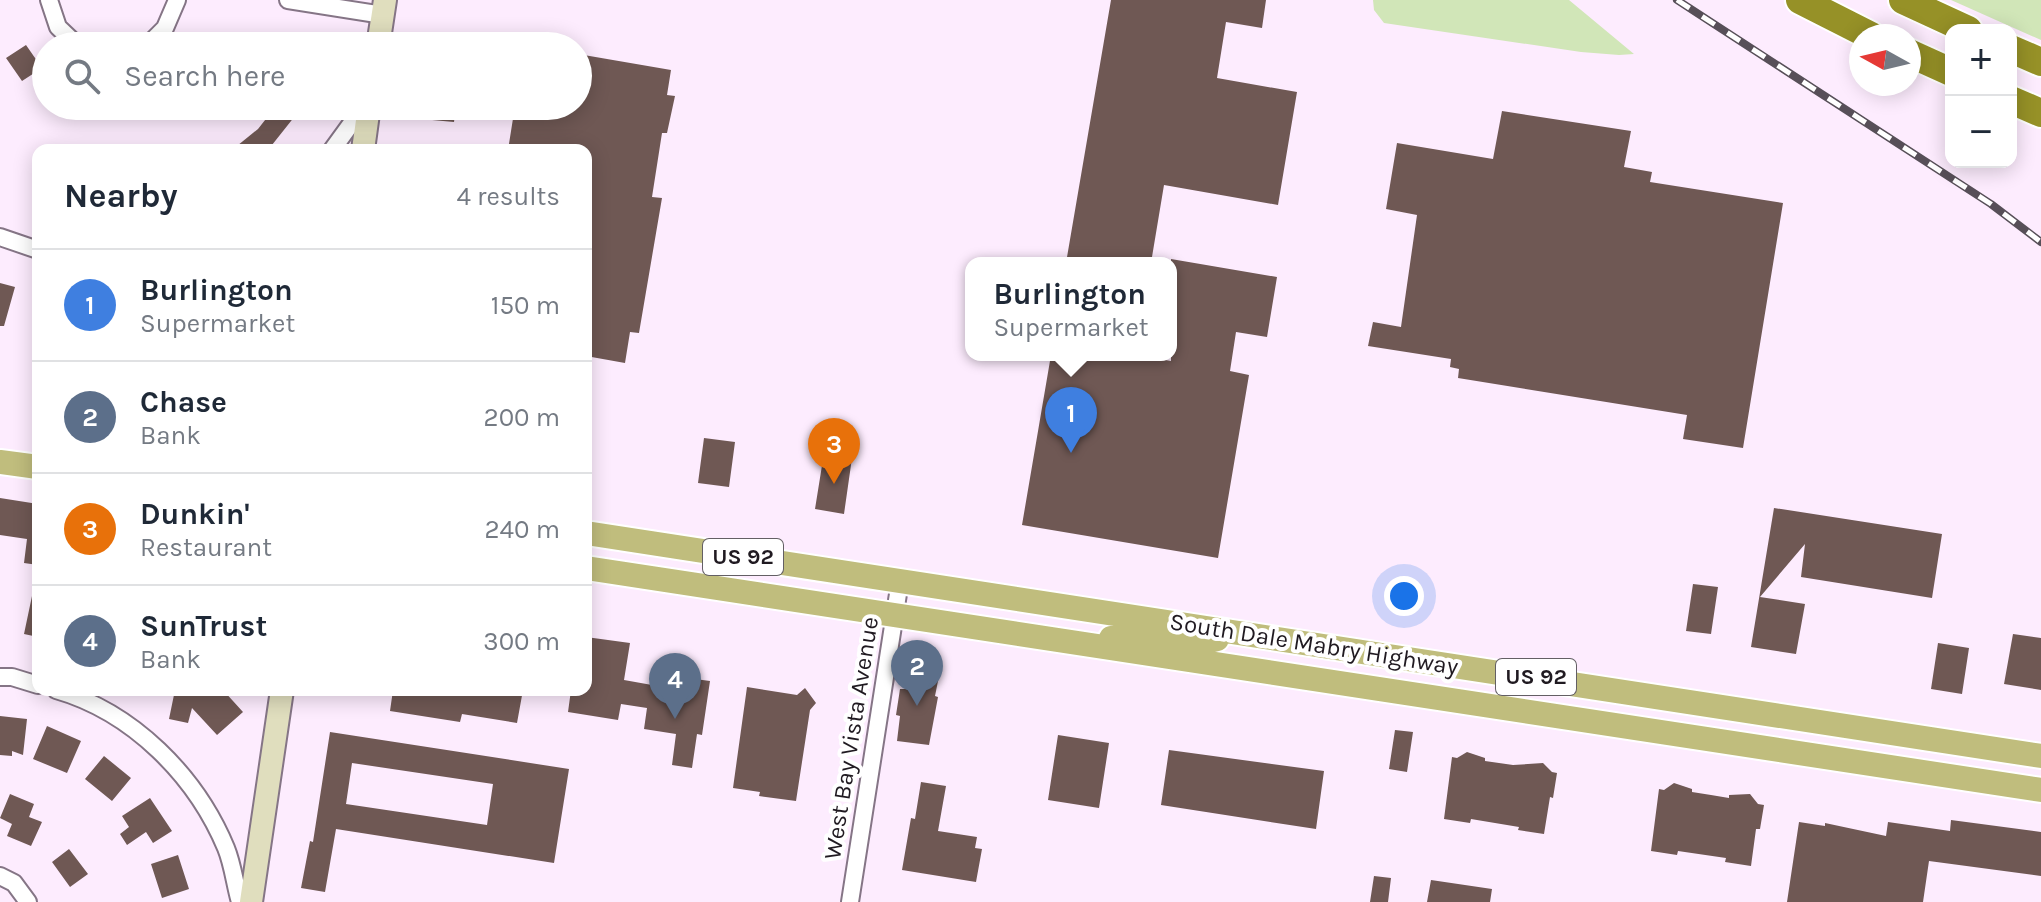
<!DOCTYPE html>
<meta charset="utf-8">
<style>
body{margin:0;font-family:Karla,sans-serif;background:#f2f2f3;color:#1f2937}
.controls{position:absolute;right:24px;top:24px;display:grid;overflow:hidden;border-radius:16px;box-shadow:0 4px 20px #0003}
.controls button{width:72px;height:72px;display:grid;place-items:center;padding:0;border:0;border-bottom:2px solid #e0e1e3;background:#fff;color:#1f2937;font:40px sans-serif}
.compass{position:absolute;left:1849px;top:24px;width:72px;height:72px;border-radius:50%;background:#fff;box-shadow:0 4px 20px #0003;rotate:278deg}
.you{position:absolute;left:1404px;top:596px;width:28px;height:28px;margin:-20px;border:6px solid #fff;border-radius:50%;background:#1a73e8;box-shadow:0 0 0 12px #1a73e833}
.badge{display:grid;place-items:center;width:52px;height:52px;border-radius:50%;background:#db2777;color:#fff;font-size:26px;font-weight:700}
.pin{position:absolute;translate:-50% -66px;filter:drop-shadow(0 2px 4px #0008)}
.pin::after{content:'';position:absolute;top:42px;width:28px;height:24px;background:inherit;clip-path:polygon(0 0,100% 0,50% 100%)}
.popup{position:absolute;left:965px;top:257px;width:212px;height:104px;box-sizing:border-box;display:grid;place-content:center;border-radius:16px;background:#fff;filter:drop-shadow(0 2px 6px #0005);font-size:26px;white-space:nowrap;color:#747a83}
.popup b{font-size:30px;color:#1f2937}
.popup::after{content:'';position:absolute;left:50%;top:100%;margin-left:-16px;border:16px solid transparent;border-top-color:#fff}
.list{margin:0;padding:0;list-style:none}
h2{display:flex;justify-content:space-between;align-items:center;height:104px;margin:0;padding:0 32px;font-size:34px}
h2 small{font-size:26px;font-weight:400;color:#747a83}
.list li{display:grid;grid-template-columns:52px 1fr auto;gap:24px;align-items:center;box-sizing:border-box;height:112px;padding:0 32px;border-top:2px solid #e0e1e3}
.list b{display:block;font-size:30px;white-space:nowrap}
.list p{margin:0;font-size:26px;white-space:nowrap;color:#747a83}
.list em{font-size:26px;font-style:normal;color:#747a83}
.icon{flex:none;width:44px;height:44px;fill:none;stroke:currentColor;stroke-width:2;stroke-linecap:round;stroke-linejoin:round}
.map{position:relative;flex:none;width:2041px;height:902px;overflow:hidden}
.search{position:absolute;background:#fff;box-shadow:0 4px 20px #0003;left:32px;top:32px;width:560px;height:88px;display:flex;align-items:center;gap:20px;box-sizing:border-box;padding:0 28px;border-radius:44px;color:#747a83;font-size:30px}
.panel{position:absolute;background:#fff;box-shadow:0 4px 20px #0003;left:32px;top:144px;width:560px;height:552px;border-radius:16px}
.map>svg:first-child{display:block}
.green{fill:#d1e6b8}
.building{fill:#6f5854;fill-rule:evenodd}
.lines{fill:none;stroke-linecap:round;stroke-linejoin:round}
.street-casing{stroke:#857586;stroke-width:20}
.secondary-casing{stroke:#857586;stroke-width:26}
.primary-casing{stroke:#fff;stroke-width:28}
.highway-casing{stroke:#fff;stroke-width:32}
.street{stroke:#fff;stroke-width:16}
.secondary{stroke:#e0debe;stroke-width:22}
.primary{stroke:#c0bd7d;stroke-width:24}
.highway{stroke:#969127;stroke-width:28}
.rail-casing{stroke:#574f58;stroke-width:8}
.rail{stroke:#fff;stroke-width:5;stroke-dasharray:15;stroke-linecap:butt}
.labels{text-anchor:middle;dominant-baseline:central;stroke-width:8;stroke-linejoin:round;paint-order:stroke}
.shield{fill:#fff;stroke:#635f64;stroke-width:2}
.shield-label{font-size:22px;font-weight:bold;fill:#201a21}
.street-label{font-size:24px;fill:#201a21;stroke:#fff}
</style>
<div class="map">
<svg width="2041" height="902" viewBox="0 0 2041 902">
<rect width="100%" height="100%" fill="#fdecfe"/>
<!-- green -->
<path class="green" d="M1373,0H1569L1634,54L1619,55L1581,52L1384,23L1374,10Z
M1951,0H2041V40Z"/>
<!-- building -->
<path class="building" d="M1111,0H1266L1262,28L1226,22L1217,78L1297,92L1278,205L1164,185L1151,263H1066Z
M286,32L322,43V46H282Z
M26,45L42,68L22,81L6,58Z
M578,54L671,70L667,95L675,96L667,133H662L652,197L662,198L639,333L630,332L625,363L586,356V150H508L515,106H578Z
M276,106H282L295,116L268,150H232L258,129Z
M433,106H456L454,122L432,120Z
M1502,111L1631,131L1624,167L1652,172L1650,182L1783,203L1743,448L1683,439L1687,415L1458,378L1459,369L1450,367L1451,359L1368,346L1373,322L1401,327L1417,215L1386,209L1397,143L1493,159Z
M1171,259L1277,277L1267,337L1236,332L1230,371L1249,375L1218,558L1022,525L1051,355H1135L1171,361Z
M0,283L15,287L4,326H0Z
M704,438L735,442L729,487L698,483Z
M824,453L852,458L844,514L815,509Z
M0,498L38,504V565L24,563L27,539L0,535Z
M1774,508L1942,534L1932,598L1801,577L1805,544L1760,597L1805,604L1796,654L1751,647Z
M1693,584L1718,587L1711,634L1686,631Z
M32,596H38V637L24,634Z
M2013,634L2041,638V690L2004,684Z
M586,637L630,643L624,680L652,685L653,673L674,676L687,668L695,679L710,681L702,735L697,734L692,768L672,765L676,734L644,729L647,708L621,704L618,720L568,712L571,690H586Z
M1938,643L1969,648L1962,694L1931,689Z
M909,666L940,671L935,696L938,697L929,745L897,741L900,716L896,715L900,689H905Z
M747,687L797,695L805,688L816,703L810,710L796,801L759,796L760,792L733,788Z
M175,690L200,694L204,690H223L243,712L217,735L192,708L188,723L169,719Z
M393,690H523L517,723L462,714L460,722L390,711Z
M0,716L27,719L23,755L12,751V756L0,755Z
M47,726L81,741L67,773L33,759Z
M1395,730L1413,732L1407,772L1389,769Z
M330,732L569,769L554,863L336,829L325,892L301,888L310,841L313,842ZM352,763L493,784L487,825L346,804Z
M1058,735L1109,743L1099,808L1048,800Z
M1169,750L1324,771L1316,829L1161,805Z
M1467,752L1485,758V761L1513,765L1543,763L1552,772L1557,773L1553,798L1550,797L1544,834L1518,830L1519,827L1471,819L1470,823L1444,819L1452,757L1457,758Z
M104,756L131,778L112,801L85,779Z
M921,782L946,786L938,831L977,837L975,848L982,849L976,882L902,870L911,818L915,819Z
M1674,783L1692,789V792L1711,795L1729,798V795L1750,794L1758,804L1764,805L1760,829H1756L1751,866L1725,862L1726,858L1678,851L1677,855L1651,851L1659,789L1664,790Z
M10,794L34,804L29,817L42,822L31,846L7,836L12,824L0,818Z
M150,798L172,831L153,843L146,832L127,845L120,834L129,827L122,816Z
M1951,820L2041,832V876L1929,861L1923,902H1787L1799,822L1825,826V823L1886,836L1888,822L1950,831Z
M69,849L88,874L70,887L52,862Z
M178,855L189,889L162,898L151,864Z
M1374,876L1391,878L1388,902H1370Z
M1431,880L1492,889L1490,902H1427Z"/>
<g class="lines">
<!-- street casing -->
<g class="street-casing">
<path id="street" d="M49,0L58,27L78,46
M288,0L383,15
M147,46L165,28L177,0
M332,150L364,106
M0,237L38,250
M0,677H12L38,685
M56,690C133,712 196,776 226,848C233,865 235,885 240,902
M0,876L14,883L28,902
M850,902L900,581"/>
</g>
<!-- secondary casing -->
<g class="secondary-casing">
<path id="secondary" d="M378,46L385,0
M363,150L369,106
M251,902L282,690"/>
</g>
<!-- primary casing -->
<g class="primary-casing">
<path id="primary" d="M0,462L38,467
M586,533L2041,756
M586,568L2041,790
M1111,638L1138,636L1197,644L1217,639"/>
</g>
<!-- highway casing -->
<g class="highway-casing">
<path id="highway" d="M1800,0L1871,36
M1903,0L1968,30
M2011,49L2041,62
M1909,53L1951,72
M2011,100L2041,113"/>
</g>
<!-- street -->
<use href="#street" class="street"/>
<!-- secondary -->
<use href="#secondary" class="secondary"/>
<!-- primary -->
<use href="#primary" class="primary"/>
<!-- highway -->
<use href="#highway" class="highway"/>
<!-- rail casing -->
<g class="rail-casing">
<path id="rail" d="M1677,0L1991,204L2041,242"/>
</g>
<!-- rail -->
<use href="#rail" class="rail"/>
</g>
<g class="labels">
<!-- shield labels -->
<g class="shield">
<rect x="703" y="539" width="80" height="36" rx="6"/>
<rect x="1496" y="659" width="80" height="36" rx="6"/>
</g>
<g class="shield-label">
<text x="743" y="557">US 92</text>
<text x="1536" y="677">US 92</text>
</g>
<!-- street labels -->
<g class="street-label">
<text transform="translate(1314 644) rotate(9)">South Dale Mabry Highway</text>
<text transform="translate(851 738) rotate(-81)">West Bay Vista Avenue</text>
</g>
</g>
</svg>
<div class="controls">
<button>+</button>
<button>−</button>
</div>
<svg class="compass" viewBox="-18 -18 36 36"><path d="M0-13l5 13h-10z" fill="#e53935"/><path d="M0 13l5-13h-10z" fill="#747a83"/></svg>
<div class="you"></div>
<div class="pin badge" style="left:1071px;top:453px;background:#3f7fe0">1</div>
<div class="popup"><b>Burlington</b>Supermarket</div>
<div class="pin badge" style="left:917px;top:706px;background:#5c6f8a">2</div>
<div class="pin badge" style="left:834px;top:484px;background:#e8710a">3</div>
<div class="pin badge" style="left:675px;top:719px;background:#5c6f8a">4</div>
<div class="search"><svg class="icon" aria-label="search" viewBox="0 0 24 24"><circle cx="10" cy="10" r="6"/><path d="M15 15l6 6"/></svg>Search here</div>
<section class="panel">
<h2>Nearby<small>4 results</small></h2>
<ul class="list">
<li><span class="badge" style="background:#3f7fe0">1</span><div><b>Burlington</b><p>Supermarket</p></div><em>150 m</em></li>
<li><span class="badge" style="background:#5c6f8a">2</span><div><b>Chase</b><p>Bank</p></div><em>200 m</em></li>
<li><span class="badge" style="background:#e8710a">3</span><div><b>Dunkin'</b><p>Restaurant</p></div><em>240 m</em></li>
<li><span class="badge" style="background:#5c6f8a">4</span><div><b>SunTrust</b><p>Bank</p></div><em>300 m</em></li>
</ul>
</section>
</div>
